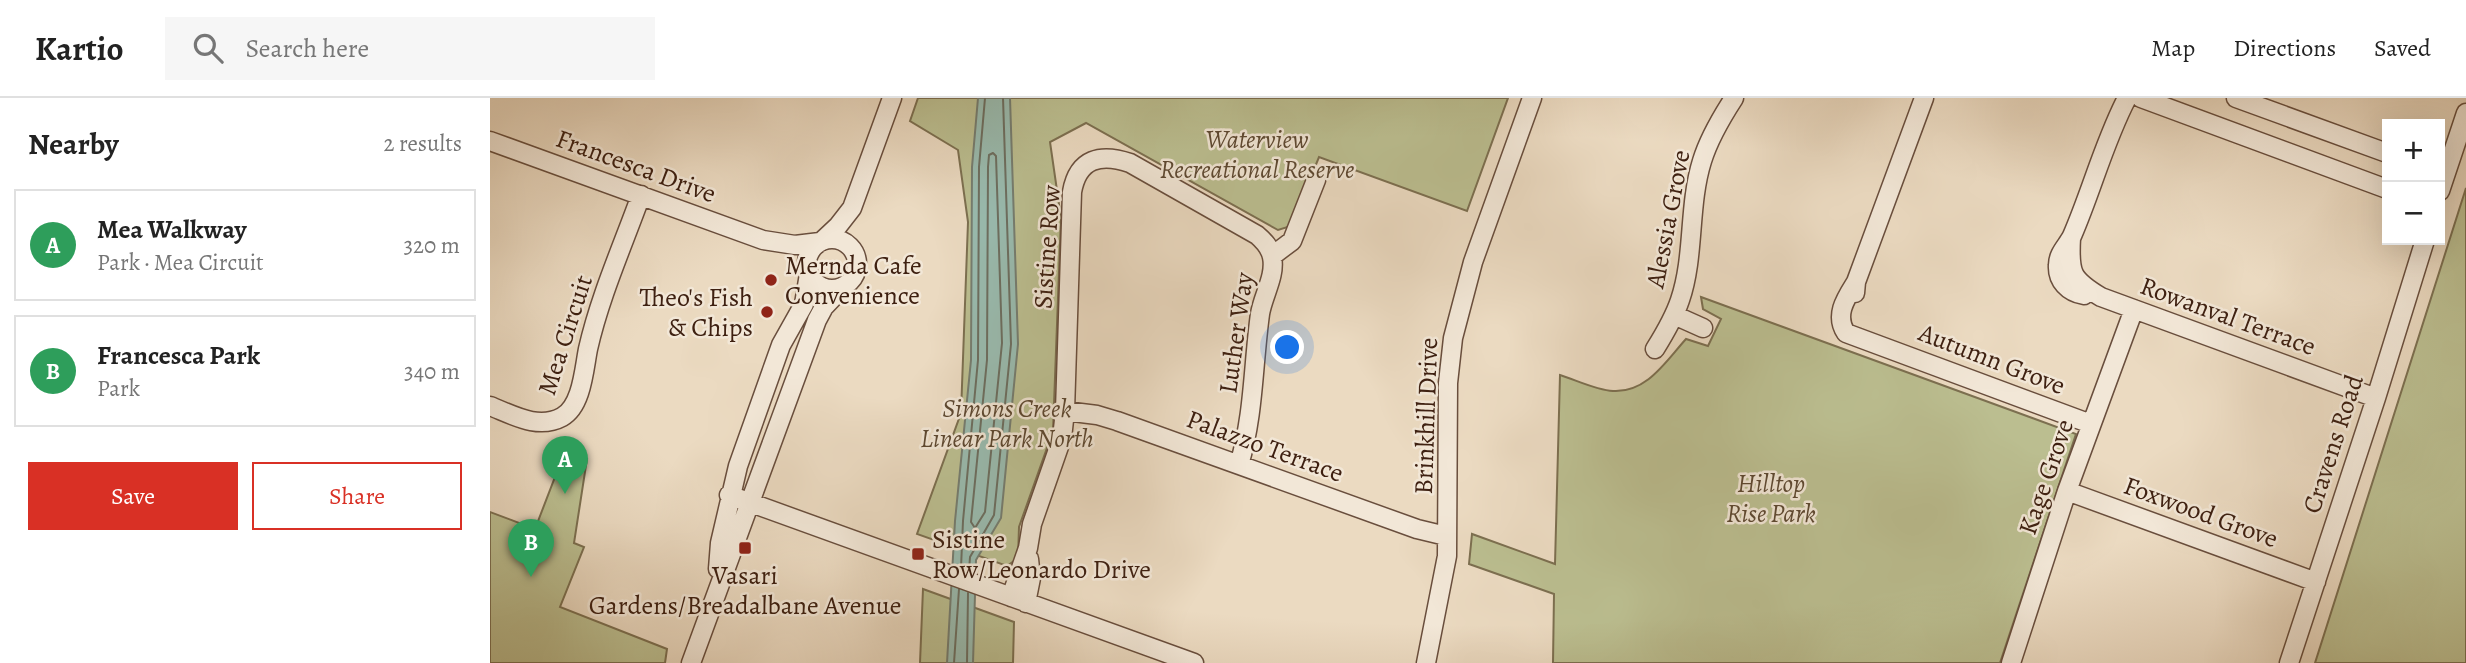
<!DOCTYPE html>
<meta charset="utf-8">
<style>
body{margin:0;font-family:Alegreya,serif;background:#f6f6f6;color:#222}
.controls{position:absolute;right:21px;top:21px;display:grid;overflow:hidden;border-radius:0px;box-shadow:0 7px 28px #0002}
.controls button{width:63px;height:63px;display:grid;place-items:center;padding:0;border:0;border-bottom:2px solid #e0e0e0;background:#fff;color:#222;font:35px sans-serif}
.you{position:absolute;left:798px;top:250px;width:24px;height:24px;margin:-18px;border:5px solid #fff;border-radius:50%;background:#1a73e8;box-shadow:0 0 0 10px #1a73e833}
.badge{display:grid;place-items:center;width:46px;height:46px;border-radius:50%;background:#d93025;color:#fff;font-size:23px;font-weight:700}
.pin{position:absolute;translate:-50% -58px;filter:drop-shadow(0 2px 4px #0008)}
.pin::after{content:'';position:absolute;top:37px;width:24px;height:21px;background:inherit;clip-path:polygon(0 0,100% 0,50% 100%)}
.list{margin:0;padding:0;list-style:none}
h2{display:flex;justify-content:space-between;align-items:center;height:91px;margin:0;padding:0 28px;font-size:30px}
h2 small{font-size:23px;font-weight:400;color:#767676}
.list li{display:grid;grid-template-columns:46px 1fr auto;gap:21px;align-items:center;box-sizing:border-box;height:112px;margin:0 14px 14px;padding:0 14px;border:2px solid #e0e0e0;border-radius:0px}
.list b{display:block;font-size:26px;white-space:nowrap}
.list p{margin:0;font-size:23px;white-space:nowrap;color:#767676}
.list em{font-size:23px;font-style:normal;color:#767676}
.actions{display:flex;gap:14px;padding:21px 28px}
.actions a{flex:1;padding:16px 0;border:2px solid #d93025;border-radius:0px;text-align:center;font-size:24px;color:#d93025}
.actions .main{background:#d93025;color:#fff}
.icon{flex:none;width:38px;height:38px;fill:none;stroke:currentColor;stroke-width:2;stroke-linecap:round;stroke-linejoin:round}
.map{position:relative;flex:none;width:1976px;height:565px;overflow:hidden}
header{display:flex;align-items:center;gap:42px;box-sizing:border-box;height:98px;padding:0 35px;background:#fff;border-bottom:2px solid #e0e0e0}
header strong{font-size:33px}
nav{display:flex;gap:38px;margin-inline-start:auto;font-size:24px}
.search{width:490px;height:63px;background:#f6f6f6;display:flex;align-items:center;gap:18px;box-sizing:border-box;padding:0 24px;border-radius:0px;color:#767676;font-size:26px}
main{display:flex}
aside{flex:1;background:#fff}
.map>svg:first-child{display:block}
.green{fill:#bbbe90;stroke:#7c6f50;stroke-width:2}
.water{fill:#99bbaf;stroke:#757d70;stroke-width:2}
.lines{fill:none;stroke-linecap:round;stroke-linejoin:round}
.shore{stroke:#6c6e60;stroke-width:2}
.minor-casing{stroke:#694e3d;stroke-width:21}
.minor{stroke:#f2e7d7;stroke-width:18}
.poi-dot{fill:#8f2418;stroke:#f2e7d7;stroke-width:2.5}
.labels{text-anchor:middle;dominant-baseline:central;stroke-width:5;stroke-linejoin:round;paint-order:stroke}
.park-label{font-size:26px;font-style:italic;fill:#5d4831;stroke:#f2e7d7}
.street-label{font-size:26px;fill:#3e2011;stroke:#f2e7d7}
.poi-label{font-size:26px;fill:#3e2011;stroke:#f2e7d7;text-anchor:start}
</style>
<header>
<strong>Kartio</strong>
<div class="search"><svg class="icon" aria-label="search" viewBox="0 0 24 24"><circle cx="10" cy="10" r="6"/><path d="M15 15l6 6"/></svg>Search here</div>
<nav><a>Map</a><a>Directions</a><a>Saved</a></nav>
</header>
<main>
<aside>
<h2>Nearby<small>2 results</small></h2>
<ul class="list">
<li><span class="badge" style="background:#2e9e5b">A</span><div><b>Mea Walkway</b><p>Park · Mea Circuit</p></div><em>320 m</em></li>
<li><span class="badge" style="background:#2e9e5b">B</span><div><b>Francesca Park</b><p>Park</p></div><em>340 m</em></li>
</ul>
<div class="actions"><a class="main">Save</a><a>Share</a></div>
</aside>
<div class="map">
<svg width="1976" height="565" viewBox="0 0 1976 565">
<rect width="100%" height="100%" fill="#ebdac1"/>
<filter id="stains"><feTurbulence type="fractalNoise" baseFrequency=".00286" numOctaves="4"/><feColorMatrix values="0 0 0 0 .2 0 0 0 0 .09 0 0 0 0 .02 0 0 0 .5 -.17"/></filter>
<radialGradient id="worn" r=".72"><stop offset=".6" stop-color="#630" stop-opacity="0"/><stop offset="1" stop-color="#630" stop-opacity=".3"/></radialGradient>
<!-- green -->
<path class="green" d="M428,0H1018L977,113L829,59L801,128L788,132L596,25L560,44L571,120L563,333L529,429L528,460L517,468L427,436L471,315L478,124L468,52L420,23Z
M1976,90V565H1825Z
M1211,199L1586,336L1510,565H1063L1064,496L979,466L982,436L1065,466L1070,277C1086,282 1106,292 1123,293C1157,295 1176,263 1196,241L1218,248L1231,221L1213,211Z
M75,353L97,361L84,445L94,449L70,509L177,551L175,565H0V414L45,431Z
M433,491L524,524L523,565H430Z"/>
<!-- water -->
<path class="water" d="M488,0H520L528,246L511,420L486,462L483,565H457L465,423L481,262L482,69Z"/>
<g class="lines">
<!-- shore -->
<path class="shore" d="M503,55L506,58L512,245L495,414L485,430L481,424L497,262L498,69L499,57Z
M471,470L473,423L488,262L489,69L495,0
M479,473L480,459L504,417L521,246L513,0
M464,565L469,491
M477,565L478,495"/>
<!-- minor casing -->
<g class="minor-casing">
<path id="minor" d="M1651,0L1897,91
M1746,0L1897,55
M0,43L273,142L305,147L330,144
M1950,93L1976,15
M1581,140C1579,175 1581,181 1611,199L1886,300
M317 166a25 25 0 1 1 50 0a25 25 0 1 1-50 0Z
M332,143L348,128L362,110L402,0
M782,158L802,143L826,82
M1366,184C1356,200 1344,217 1356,235L1601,326
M1365,195L1366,184L1434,0
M1594,197C1578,194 1567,183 1568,167C1568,155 1577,148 1582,138C1602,92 1614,44 1637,0
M1184,217L1213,230
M1165,251C1175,235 1184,220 1190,202C1205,158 1198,108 1212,63C1219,40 1231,20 1244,0
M0,308C23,317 48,332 72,319C92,308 94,271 98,251C110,198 133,147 151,97
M575,313L607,317L627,323L927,431L956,438
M1577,393L1826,484
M239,397L704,565
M228,471L230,445L248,368L291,247L314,206L319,176
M521,499L538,450L542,426L572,340L575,313L582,94C588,60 611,55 640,65L767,137C774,143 780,149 782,159C786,178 773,197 770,216C763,267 764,317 749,367
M536,505L541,480L539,461
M201,565L327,222L334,209L353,189
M936,565L957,458L958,285L963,240L983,164L1042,0
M1521,565L1577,393L1644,211
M1799,565L1886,300L1935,142"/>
</g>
<!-- minor -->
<use href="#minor" class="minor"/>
</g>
<!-- markers -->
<g class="poi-dot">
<circle cx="281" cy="182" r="7"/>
<circle cx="277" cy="214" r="7"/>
<rect x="248" y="443" width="14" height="14" rx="3.5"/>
<rect x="421" y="449" width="14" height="14" rx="3.5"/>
</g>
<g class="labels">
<!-- park labels -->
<g class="park-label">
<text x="767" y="41">Waterview<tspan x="767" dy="30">Recreational Reserve</tspan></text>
<text x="517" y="310">Simons Creek<tspan x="517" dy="30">Linear Park North</tspan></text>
<text x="1281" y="385">Hilltop<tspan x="1281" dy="30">Rise Park</tspan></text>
</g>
<!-- street labels -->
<g class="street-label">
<text transform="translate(146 68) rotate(20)">Francesca Drive</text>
<text transform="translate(1178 121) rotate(-79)">Alessia Grove</text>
<text transform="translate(557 149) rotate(-86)">Sistine Row</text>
<text transform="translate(1738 218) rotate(20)">Rowanval Terrace</text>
<text transform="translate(746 235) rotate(-82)">Luther Way</text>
<text transform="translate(75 237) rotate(-72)">Mea Circuit</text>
<text transform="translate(1502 261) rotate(21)">Autumn Grove</text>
<text transform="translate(936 318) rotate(-88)">Brinkhill Drive</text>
<text transform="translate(1843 346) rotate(-72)">Cravens Road</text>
<text transform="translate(775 348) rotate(20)">Palazzo Terrace</text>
<text transform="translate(1556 379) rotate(-71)">Kage Grove</text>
<text transform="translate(1711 414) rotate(20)">Foxwood Grove</text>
</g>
<!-- poi labels -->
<g class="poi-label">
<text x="295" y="167">Mernda Cafe<tspan x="295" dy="30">Convenience</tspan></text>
<text x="263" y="199" text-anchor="end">Theo's Fish<tspan x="263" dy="30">&amp; Chips</tspan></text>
<text x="442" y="441">Sistine<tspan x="442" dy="30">Row/Leonardo Drive</tspan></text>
<text x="255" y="477" text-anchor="middle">Vasari<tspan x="255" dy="30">Gardens/Breadalbane Avenue</tspan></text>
</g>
</g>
<rect width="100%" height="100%" filter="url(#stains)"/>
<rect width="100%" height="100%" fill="url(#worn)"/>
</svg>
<div class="controls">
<button>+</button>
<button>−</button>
</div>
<div class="you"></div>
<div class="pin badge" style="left:75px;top:396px;background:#2e9e5b">A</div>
<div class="pin badge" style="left:41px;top:479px;background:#2e9e5b">B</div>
</div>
</main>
